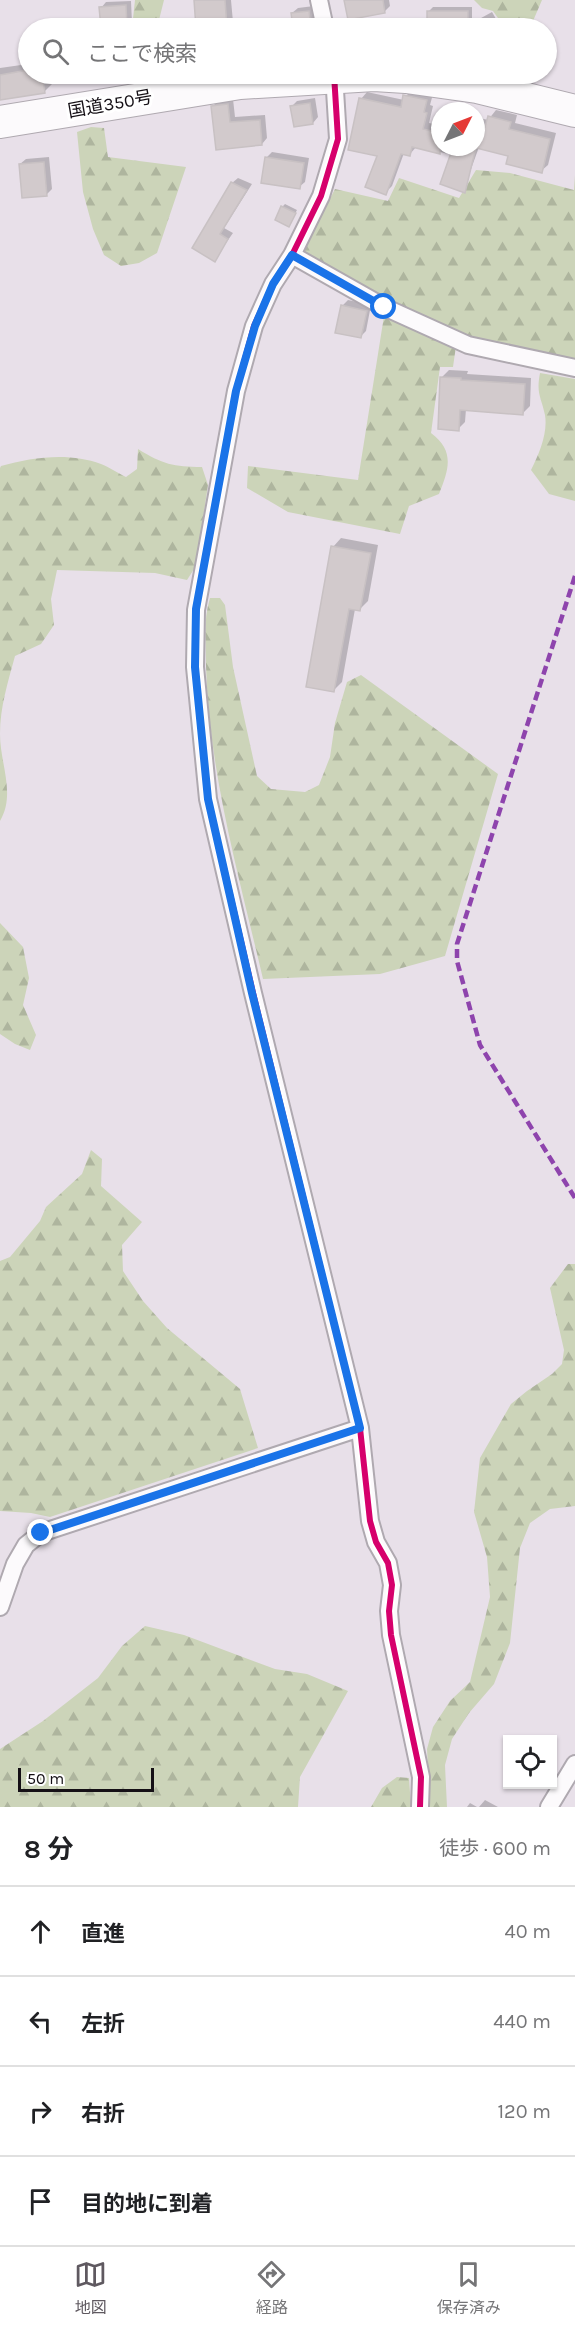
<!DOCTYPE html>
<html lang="ja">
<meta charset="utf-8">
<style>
body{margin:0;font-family:Karla,"Noto Sans JP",sans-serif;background:#f6f6f6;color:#202124}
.controls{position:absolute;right:18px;bottom:18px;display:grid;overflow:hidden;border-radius:0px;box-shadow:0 2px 4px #0004}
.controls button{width:54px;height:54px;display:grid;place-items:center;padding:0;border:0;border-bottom:2px solid #e0e0e0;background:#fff;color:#202124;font:30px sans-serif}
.compass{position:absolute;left:431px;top:102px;width:54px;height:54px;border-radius:50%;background:#fff;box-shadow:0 2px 4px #0004;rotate:48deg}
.scale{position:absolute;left:18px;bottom:15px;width:136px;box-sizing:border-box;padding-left:6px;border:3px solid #151016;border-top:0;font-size:16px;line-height:21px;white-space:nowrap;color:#151016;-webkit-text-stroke:4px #fff;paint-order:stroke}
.stop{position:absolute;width:18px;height:18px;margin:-14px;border:4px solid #1a73e8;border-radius:50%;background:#fff}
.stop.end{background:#1a73e8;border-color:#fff;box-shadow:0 2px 6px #0008}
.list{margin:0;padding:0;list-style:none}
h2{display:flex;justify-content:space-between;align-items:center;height:78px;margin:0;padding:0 24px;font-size:26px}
h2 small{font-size:20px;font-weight:400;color:#757577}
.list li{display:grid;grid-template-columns:39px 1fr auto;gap:18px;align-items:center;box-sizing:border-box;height:90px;padding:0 24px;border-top:2px solid #e0e0e0}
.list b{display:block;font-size:22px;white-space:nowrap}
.list em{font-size:20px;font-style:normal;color:#757577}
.icon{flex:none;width:33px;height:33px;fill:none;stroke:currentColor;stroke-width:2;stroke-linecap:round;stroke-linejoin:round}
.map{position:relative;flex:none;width:575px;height:1807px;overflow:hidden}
.search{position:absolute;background:#fff;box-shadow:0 2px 4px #0004;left:18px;right:18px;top:18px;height:66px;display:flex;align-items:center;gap:15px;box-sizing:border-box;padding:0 21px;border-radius:33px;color:#757577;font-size:22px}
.sheet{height:438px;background:#fff}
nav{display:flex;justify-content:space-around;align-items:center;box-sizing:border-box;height:84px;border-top:2px solid #e0e0e0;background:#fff;font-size:16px;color:#757577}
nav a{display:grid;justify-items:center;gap:3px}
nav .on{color:#5f5960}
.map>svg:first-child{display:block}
.forest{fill:url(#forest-firs)}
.shadow{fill:#0003}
.building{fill:#d2cacc;stroke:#c8c1c3;stroke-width:1.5}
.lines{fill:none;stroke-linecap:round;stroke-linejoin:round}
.street-casing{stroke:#afa9b0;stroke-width:20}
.highway-casing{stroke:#afa9b0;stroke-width:34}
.street{stroke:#fcfafc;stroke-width:16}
.highway{stroke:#fcfafc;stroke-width:32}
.quiet{stroke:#8e44ad;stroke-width:4.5;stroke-dasharray:9 4.5;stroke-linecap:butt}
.cycleway-casing{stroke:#fff;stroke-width:10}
.cycleway{stroke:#d6006c;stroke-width:6}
.route{stroke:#1a73e8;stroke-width:8}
.labels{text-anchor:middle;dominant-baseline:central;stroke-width:6;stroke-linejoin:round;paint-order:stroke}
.street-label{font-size:18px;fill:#151016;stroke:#fff}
</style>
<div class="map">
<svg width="575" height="1807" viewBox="0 0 575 1807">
<defs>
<pattern id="forest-firs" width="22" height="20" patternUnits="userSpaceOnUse" patternTransform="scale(1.5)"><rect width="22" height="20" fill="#ccd4b9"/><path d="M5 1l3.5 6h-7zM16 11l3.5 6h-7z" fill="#aeb59e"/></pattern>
</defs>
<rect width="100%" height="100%" fill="#e8e0e9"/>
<!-- forest -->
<path class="forest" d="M135,0H164L157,28H132Z
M474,0H542L530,28H505L493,11L482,8Z
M91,127L104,128L108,157L186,167L157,253L139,263L121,266L104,255L93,229L83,192L77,132Z
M476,170L510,173L574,190L575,175V359L552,356L465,336L373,293L303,251L335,189L388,201L399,178L459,198Z
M384,316L456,346L453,367H440L431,433C455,451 449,469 439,494L409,506L400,534L288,512L247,488L248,466L358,480Z
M540,373L575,379V501L549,494L531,470C539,454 548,433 545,415C541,396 536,394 540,373Z
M138,449C162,464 174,467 202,467L208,485L196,566L187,580L155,573L57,570L51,599L54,625L41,644L15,656C8,682 0,707 0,734C0,764 16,794 0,821V468L1,466C32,457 70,452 101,464C109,467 118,473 126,477L137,469Z
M210,598H220L225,605L233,667L257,776L271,789L305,792L319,785L330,757L335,723L347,682L361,675L498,774L445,956L380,974L263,979C239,876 209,773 206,666C206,643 203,620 210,598Z
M0,923L23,947L29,978L23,1005L36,1035L30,1050L15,1044L0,1034Z
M91,1150L102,1159L101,1186L142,1222L122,1245L123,1271L143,1301L167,1328L240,1389L258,1448L50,1517L31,1513L0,1511V1261L10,1257L40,1221L46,1207L82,1174Z
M568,1264H575V1506L550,1509L530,1523L520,1548L510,1643L494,1684L469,1713L452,1739L445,1765L447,1807H430L427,1749L433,1727L450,1701L470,1682L490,1597L487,1557L474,1512L480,1458L511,1404L527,1391L552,1374L562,1364L564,1350L550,1288Z
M145,1626L184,1635L275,1669L307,1674L348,1691L300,1777L298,1807H0V1749L43,1721L98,1678L122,1646Z
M397,1777L409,1778L411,1807H371L382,1788Z"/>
<!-- shadow -->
<path class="shadow" d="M196,0H231L233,22L239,21L240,28H190L198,24Z
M345,0H389L390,6L385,11Z
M131,1L132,23L127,28H102L101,8L106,2Z
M314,6L317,28H294L292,13L298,8Z
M433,7H472V23L492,12L499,24L494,28H405L428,27V12Z
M28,64V74H51L52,84L44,92L0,99V68Z
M411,89L433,94L430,105L433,106L429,123L440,125V147H476V117L488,120L496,110L517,115L515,123L556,133L548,165L541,171L510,154L479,147L466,183L452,155L417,146L410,154L404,153L392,186L385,193L379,155L361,99L367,92L404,100Z
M315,98L318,117L313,123L292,106L297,101Z
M233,99L235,117L265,115L267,138L262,144L217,149L212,107L218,101Z
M272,152L309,158L305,182L299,187L266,158Z
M49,157L52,189L46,195L20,164L26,159Z
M238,178L252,184L224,228L233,233L214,260L194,247L232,183Z
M285,204L297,210L289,225L282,207Z
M348,300L371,305L366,331L361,336L342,306Z
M449,370L468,371L467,374L531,378L530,406L523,413L466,409L465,422L458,429L442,377Z
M341,538L378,545L368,601L360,609H355L342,682L334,690L333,547Z
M485,1800L498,1807H479Z
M470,1803L477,1807H467Z"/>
<!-- building -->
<path class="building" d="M194,0H225L227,28H196Z
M344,0H383L385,13L348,20Z
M126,5L127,28H101L99,7Z
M309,11L311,28H293L291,13Z
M427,11H468V28H427Z
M28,70V74H42L45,93L0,100V75Z
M403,95L427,100L424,112L427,113L423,129L440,133V154L412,147L410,156L401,154L386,195L365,187L377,156L348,150L359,98L401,107Z
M310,103L313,124L294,127L290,106Z
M228,104L230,122L260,120L262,145L216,150L211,106Z
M488,116L511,122L509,129L550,139L542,173L506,164L508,156L476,148V125L485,127Z
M453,147H476L465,193L440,184Z
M265,157L304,163L300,189L261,183Z
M44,162L47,196L22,198L19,164Z
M231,182L247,190L220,234L228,239L215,262L192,248Z
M281,206L296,213L289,227L275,220Z
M341,305L367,311L361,338L335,333Z
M440,377L461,378V380L525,384L523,415L460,410L459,431L438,429Z
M331,546L371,553L360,611L349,609L334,692L306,687Z"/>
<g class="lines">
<!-- street casing -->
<g class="street-casing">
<path id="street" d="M319,0L325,28
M334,74L338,139L321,196L292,255L273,284L254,326L236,391L196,610L195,667L208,799L253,993L360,1428L370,1521L376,1542L388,1563L392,1585L389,1611L391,1635L421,1777L420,1807
M292,255L384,307L468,345L575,368
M0,1607L15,1564L26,1545L41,1533L360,1428
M549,1807L575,1764"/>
</g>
<!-- highway casing -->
<g class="highway-casing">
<path id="highway" d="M0,122L240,83L374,75L406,77L477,87L575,111"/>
</g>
<!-- street -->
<use href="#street" class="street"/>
<!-- highway -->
<use href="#highway" class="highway"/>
<!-- quiet -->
<path class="quiet" d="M575,576L457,944V961L480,1045L575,1198"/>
<!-- cycleway casing -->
<g class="cycleway-casing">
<path id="cycleway" d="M334,74L338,139L321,196L292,255L273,284L254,326L236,391L196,610L195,667L208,799L253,993L360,1428L370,1521L376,1542L388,1563L392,1585L389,1611L391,1635L421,1777L420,1807"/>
</g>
<!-- cycleway -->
<use href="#cycleway" class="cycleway"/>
</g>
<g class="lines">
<!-- route -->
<path class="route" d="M41,1533L360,1428L252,993L208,799L195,667L196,609L236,391L255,326L273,284L292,255L384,307"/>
</g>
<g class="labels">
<!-- street labels -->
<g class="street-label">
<text transform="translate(110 104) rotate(-10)">国道350号</text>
</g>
</g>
</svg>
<div class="controls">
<button><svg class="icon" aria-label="locate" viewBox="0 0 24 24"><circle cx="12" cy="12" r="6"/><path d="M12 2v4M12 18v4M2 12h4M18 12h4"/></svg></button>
</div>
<svg class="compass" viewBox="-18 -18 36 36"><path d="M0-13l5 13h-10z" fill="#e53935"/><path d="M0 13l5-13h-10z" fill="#757577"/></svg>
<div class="scale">50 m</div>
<div class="stop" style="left:384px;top:307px"></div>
<div class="stop end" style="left:41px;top:1533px"></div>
<div class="search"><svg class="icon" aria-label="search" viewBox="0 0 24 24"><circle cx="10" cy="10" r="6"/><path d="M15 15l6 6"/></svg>ここで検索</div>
</div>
<section class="sheet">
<h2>8 分<small>徒歩 · 600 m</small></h2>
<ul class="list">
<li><svg class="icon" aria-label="ahead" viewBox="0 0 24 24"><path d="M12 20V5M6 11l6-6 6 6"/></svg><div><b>直進</b></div><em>40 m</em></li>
<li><svg class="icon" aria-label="left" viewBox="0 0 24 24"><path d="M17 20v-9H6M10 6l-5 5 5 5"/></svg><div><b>左折</b></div><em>440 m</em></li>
<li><svg class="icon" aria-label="right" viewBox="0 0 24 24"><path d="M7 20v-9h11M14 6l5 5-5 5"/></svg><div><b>右折</b></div><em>120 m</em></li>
<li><svg class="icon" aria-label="arrive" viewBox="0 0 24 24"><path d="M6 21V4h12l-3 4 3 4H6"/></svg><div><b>目的地に到着</b></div></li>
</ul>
</section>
<nav>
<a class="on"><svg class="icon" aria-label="map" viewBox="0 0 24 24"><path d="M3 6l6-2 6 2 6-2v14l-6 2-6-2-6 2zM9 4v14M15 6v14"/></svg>地図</a>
<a><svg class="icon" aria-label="directions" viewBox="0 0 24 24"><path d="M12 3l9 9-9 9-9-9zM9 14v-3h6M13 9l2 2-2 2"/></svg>経路</a>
<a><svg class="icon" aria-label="saved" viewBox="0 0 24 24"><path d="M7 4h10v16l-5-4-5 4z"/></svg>保存済み</a>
</nav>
